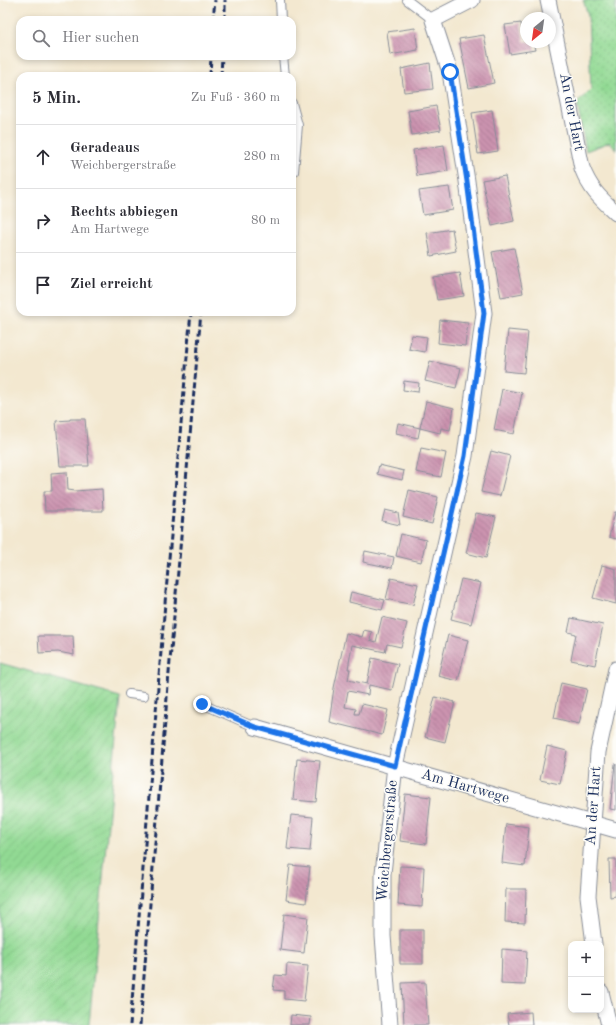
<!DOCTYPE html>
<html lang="de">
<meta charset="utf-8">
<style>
body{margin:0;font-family:"Old Standard TT",serif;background:#f7f7f7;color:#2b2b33}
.controls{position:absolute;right:12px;bottom:12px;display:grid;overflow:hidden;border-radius:8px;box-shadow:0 2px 6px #0003}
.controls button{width:36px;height:36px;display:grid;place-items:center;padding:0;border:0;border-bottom:1px solid #e1e1e2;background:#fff;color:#2b2b33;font:20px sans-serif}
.compass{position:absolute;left:520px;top:12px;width:36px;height:36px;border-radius:50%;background:#fff;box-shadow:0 2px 6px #0003;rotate:209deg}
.stop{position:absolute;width:12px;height:12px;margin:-9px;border:3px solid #1a73e8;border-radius:50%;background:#fff}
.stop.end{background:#1a73e8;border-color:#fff;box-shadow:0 1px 4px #0008}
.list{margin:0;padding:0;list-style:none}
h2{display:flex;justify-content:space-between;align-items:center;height:52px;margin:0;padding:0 16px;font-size:17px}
h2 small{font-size:13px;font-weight:400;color:#7c7c81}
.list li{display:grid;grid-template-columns:26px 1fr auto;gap:12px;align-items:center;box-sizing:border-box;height:64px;padding:0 16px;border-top:1px solid #e1e1e2}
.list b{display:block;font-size:15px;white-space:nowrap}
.list p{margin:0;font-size:13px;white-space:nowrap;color:#7c7c81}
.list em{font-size:13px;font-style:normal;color:#7c7c81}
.icon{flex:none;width:22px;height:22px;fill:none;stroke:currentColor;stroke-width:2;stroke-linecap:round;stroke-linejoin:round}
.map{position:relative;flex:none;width:616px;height:1025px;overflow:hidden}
.search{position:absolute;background:#fff;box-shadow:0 2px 6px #0003;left:16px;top:16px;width:280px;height:44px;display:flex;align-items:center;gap:10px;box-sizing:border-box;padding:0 14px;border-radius:12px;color:#7c7c81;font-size:15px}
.panel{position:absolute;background:#fff;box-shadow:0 2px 6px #0003;left:16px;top:72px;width:280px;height:244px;border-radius:12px}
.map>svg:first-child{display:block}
.grass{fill:url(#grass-dots);stroke:#568478}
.garden{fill:url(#garden-furrows);stroke:#568478}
.building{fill:url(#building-back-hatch)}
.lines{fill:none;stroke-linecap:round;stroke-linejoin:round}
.service-casing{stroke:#878c97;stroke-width:10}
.minor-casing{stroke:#878c97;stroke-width:17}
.service{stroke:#fff;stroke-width:8}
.minor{stroke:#fff;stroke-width:15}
.rail{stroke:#1b2f5e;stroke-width:3;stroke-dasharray:6 3;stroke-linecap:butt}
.route{stroke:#1a73e8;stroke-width:5}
.labels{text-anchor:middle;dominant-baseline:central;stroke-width:3;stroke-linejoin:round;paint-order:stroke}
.street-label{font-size:15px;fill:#1b2f5e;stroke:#fdfcf7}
</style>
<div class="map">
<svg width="616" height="1025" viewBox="0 0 616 1025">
<defs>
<pattern id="grass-dots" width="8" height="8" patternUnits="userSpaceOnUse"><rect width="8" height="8" fill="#91d993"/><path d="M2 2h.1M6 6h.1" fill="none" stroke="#7cbb81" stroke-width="1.8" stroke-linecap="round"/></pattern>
<pattern id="garden-furrows" width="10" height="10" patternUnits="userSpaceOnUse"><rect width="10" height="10" fill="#91d993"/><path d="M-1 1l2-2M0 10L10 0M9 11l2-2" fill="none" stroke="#7cbb81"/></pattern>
<pattern id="building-back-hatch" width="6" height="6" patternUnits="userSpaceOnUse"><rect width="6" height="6" fill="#cb93af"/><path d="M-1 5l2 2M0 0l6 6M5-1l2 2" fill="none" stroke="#a47892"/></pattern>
</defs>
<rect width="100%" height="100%" fill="#fdfcf7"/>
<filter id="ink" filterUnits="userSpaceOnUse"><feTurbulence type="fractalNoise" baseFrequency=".025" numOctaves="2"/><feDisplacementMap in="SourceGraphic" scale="8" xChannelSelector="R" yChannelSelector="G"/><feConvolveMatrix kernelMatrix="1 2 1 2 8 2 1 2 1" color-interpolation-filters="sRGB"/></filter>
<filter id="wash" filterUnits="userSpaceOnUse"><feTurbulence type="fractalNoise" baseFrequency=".012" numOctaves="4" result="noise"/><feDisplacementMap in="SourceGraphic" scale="16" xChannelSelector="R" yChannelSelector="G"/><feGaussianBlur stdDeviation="0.9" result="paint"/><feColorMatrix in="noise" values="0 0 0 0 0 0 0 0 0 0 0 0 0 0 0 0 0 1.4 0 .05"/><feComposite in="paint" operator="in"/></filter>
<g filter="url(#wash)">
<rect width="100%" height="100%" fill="#f3e8d0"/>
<!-- grass -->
<path class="grass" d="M583,0H616V150L610,142L586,151L577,103L591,89L588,15Z"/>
<!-- garden -->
<path class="garden" d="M0,663L120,697L89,1025H0Z"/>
<g id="blocks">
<!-- building -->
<path class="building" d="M521,23L524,41L533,42L535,50L510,54L505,25Z
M415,28L418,50L390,55L387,32Z
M484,35L494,83L469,88L459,39Z
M430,63L433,89L404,92L401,69Z
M436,106L441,130L412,135L408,111Z
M492,110L498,151L478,154L472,113Z
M444,145L448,171L417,176L413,150Z
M505,176L514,221L492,226L482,180Z
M449,187L453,210L423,215L419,191Z
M452,229L456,251L431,256L427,233Z
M514,248L523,293L501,297L492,252Z
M460,273L464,296L437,300L433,277Z
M440,320L468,323L465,346L438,343Z
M508,330L528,332L524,373L504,371Z
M412,335L427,337L425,352L409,349Z
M430,361L461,368L456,388L425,381Z
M404,381L419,383L418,392L403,390Z
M502,389L522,393L514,434L494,430Z
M426,401L454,408L450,430L441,428L440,433L420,428Z
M70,419H85L89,466H60L56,421L70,420Z
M398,423L420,428L418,438L396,433Z
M421,448L446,453L441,477L416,472Z
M491,451L510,456L500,496L481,492Z
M379,465L404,471L402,480L377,474Z
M67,472L68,490L75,491L102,489L103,511H45L44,491H52L51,473Z
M409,490L438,497L432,524L403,517Z
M385,510L398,513L400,525L382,521Z
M615,512H616V539L609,537Z
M476,513L496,517L486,558L466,553Z
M401,534L426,540L421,562L396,556Z
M365,551L394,557L392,568L363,562Z
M602,565L616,569V604L593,598Z
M391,578L418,584L413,605L386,599Z
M461,579L481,583L471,624L451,619Z
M351,592L385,600L382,610L349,602Z
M382,617L407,623L401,647L387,644L385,652L352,645L348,669H350L348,680L367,684L372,658L398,664L392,690L369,685L368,695L348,691L345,707L356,709L355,714H359L362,704L388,710L382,735L329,722L334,688L346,633L362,637L364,630L372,632L370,640L376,642Z
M571,618L603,625L595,665L571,660L576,634L568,632Z
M448,635L468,640L458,681L438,676Z
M38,636H73L74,655L58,652L39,653Z
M561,683L587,689L579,724L554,718Z
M435,697L455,702L445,742L425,737Z
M547,746L567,751L560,784L540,780Z
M297,759L320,761L316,802L293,800Z
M615,764H616V810L610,809Z
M405,794L431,797L426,844L400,841Z
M291,815L313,817L310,851L287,849Z
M506,824L529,827L525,866L502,863Z
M609,859H616V896L610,897Z
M290,865L310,867L306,903L286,900Z
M400,866L424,867L422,907L398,905Z
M506,889H526L525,923L505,922Z
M284,914L308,917L304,953L280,950Z
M400,930H423V964H400Z
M502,949L527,951L525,985L501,984Z
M287,964L308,966L304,1001L284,999V991L273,990L275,975L286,976Z
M425,982L428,1025H404L402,983Z
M531,1012L532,1025H509L507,1014Z
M291,1015L311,1017L310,1025H290Z"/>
</g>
</g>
<g filter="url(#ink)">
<use href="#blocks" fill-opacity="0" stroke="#878c97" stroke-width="1"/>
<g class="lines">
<!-- service casing -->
<g class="service-casing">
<path id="service" d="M280,0L281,20
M407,0L433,20
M283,56L285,76
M292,103L298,125L294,172
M129,694L144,696
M202,704L255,727"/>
</g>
<!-- minor casing -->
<g class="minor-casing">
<path id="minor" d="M548,0L582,168C590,189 600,198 616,213
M255,727L616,830
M594,944L588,896L598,752L616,669
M601,992L609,1025
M390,1025L383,936V873L395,766L465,456L484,313L467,181L450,72L433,20L472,0"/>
</g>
<!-- service -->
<use href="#service" class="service"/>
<!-- minor -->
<use href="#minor" class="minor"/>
<!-- rail -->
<path class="rail" d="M213,20L215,0
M225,20V0
M210,76L211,56
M221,76L222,56
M130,1025L165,603L191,312
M140,1025L170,661L201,312"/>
</g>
</g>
<g class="lines" filter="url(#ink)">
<!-- route -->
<path class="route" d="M202,704L255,727L395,766L465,456L484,313L467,181L450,72"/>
</g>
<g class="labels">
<!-- street labels -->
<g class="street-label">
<text transform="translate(571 112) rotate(79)">An der Hart</text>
<text transform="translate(465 787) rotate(16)">Am Hartwege</text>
<text transform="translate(594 806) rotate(-86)">An der Hart</text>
<text transform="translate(388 841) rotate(-85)">Weichbergerstraße</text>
</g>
</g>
</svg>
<div class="controls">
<button>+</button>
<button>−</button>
</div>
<svg class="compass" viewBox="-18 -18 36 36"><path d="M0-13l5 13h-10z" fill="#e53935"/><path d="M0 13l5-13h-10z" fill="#7c7c81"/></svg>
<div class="stop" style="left:450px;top:72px"></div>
<div class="stop end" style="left:202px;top:704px"></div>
<div class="search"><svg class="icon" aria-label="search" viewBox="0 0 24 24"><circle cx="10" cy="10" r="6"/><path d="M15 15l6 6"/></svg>Hier suchen</div>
<section class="panel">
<h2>5 Min.<small>Zu Fuß · 360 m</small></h2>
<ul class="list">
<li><svg class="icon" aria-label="ahead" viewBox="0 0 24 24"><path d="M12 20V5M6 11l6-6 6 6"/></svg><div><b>Geradeaus</b><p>Weichbergerstraße</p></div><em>280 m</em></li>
<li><svg class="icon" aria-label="right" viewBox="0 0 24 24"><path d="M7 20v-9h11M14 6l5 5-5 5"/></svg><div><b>Rechts abbiegen</b><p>Am Hartwege</p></div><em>80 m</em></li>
<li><svg class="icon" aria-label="arrive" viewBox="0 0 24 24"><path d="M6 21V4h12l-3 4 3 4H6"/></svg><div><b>Ziel erreicht</b></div></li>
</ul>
</section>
</div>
